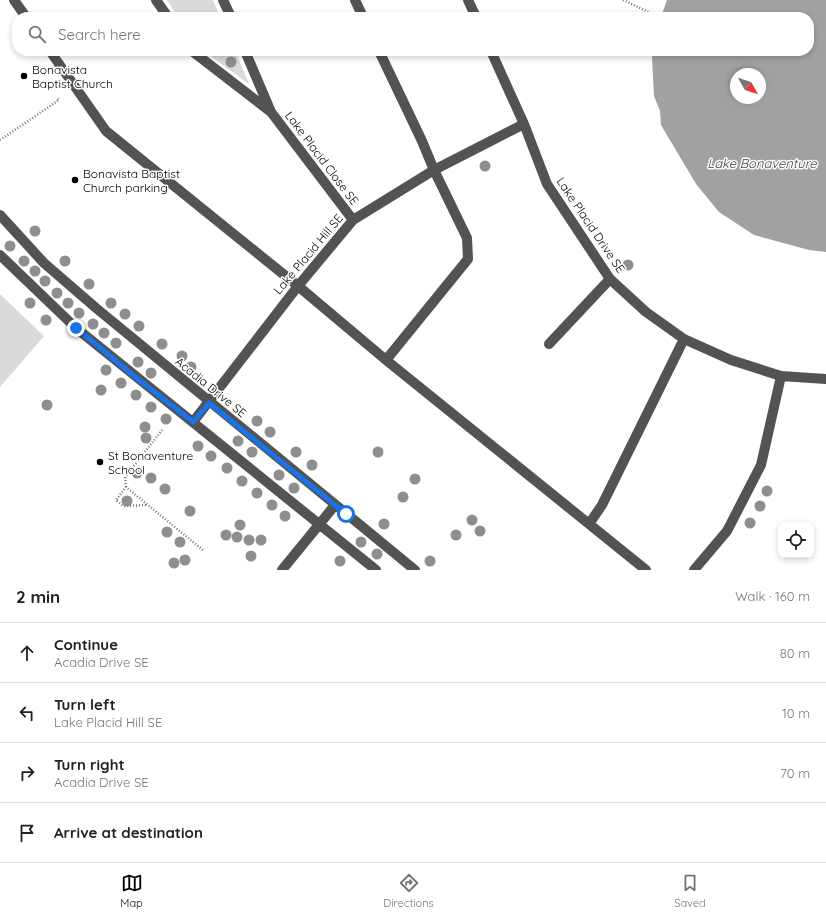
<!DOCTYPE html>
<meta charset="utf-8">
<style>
body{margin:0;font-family:Quicksand,sans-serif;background:#f6f6f6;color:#202124}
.controls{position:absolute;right:12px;bottom:12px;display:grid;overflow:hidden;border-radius:8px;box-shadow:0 2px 6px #0003}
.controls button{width:36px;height:36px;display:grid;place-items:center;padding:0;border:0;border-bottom:1px solid #e0e0e0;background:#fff;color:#202124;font:20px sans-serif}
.compass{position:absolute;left:730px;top:68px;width:36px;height:36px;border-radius:50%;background:#fff;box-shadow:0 2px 6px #0003;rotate:129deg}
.stop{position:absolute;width:12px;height:12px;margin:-9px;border:3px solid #1a73e8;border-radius:50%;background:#fff}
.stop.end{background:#1a73e8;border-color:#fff;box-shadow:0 1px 4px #0008}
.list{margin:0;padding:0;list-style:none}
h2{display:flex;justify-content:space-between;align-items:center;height:52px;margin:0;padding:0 16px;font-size:17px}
h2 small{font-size:13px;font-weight:400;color:#757577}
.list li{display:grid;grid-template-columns:26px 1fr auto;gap:12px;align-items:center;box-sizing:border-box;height:60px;padding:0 16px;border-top:1px solid #e0e0e0}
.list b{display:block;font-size:15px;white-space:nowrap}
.list p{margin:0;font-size:13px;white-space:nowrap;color:#757577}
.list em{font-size:13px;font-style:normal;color:#757577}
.icon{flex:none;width:22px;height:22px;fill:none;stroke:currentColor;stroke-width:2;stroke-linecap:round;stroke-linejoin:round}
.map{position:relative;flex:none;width:826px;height:570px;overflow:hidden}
.search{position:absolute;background:#fff;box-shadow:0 2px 6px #0003;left:12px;right:12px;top:12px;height:44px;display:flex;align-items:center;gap:10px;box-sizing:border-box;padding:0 14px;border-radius:16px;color:#757577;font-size:15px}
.sheet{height:292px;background:#fff}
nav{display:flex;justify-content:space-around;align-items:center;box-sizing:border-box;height:56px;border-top:1px solid #e0e0e0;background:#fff;font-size:11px;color:#757577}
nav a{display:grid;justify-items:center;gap:2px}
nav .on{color:#000}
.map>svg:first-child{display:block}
.green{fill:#dadada}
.water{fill:#a1a1a1;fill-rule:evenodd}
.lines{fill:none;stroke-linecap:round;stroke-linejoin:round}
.path{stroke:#757575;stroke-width:2.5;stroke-dasharray:1 2;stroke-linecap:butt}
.minor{stroke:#535353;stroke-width:10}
.tree{fill:#8e8e8e}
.route{stroke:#1a73e8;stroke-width:5}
.poi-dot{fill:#000;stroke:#fff;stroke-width:1.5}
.labels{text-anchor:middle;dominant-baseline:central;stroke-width:3;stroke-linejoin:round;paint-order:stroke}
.poi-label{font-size:12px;fill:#000;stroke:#fff;text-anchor:start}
.street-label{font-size:12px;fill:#000;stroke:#fff}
.water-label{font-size:13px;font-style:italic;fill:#424242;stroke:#fff}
</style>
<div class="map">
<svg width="826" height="570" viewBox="0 0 826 570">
<rect width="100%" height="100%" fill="#fff"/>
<!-- green -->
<path class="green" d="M167,0H213L220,17H178Z
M206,51H235L249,84L209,55Z
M0,294L44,336L0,387Z"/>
<!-- water -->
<path class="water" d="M667,0H826V252L809,250L754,235L719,212L696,184L661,125L660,111L654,96L652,58L653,51H809V17H661ZM736,74H760V98H736Z"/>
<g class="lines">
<!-- path -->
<path class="path" d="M623,0L659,17
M0,140L59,100L57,98
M126,487L125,477L163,429
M146,505L123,506L116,500L126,487L204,551"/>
<!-- minor -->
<path class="minor" d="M14,0L26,17
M156,0L168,17
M223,0L231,17
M355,0L363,17
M468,0L476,17
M50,51L106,131L298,286L386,360L646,570
M192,51L271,112
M245,51L271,112L353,220
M379,51L422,141L434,170L467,238L468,259L386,360
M491,51L524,124L547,184L610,279L646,312L684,339L731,360L781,376L826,379
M0,215L44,263L96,308L415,570
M0,255L76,328L376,570
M549,344L610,279
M193,422L298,286L353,220L434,170L524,124
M589,524L602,505L684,339
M282,570L335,505
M694,570L727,531L761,465L781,376"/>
</g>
<!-- trees -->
<g class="tree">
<circle cx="231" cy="62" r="5.5"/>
<circle cx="485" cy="166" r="5.5"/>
<circle cx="35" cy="231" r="5.5"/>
<circle cx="10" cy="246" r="5.5"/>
<circle cx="24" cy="261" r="5.5"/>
<circle cx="65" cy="261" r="5.5"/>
<circle cx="628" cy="265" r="5.5"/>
<circle cx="35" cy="271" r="5.5"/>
<circle cx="45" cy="281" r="5.5"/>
<circle cx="89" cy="284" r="5.5"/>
<circle cx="57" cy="293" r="5.5"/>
<circle cx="30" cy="303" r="5.5"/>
<circle cx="68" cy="303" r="5.5"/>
<circle cx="111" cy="303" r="5.5"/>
<circle cx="79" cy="313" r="5.5"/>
<circle cx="125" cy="314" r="5.5"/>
<circle cx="46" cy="320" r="5.5"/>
<circle cx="93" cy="324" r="5.5"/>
<circle cx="139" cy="326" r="5.5"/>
<circle cx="104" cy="333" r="5.5"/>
<circle cx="116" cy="343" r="5.5"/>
<circle cx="162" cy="344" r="5.5"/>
<circle cx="182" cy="356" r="5.5"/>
<circle cx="138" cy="362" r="5.5"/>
<circle cx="191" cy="367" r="5.5"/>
<circle cx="106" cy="370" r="5.5"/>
<circle cx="151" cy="373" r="5.5"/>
<circle cx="121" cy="383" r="5.5"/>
<circle cx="101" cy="390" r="5.5"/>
<circle cx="136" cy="395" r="5.5"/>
<circle cx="47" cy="405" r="5.5"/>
<circle cx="151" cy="407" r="5.5"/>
<circle cx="166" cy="419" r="5.5"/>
<circle cx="257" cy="421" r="5.5"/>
<circle cx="145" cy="427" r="5.5"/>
<circle cx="270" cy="432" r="5.5"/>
<circle cx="146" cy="438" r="5.5"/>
<circle cx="238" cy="441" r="5.5"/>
<circle cx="198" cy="446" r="5.5"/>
<circle cx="252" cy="452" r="5.5"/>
<circle cx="296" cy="452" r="5.5"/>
<circle cx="378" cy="452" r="5.5"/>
<circle cx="211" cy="456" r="5.5"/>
<circle cx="312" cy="465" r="5.5"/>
<circle cx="227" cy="468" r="5.5"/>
<circle cx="137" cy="473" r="5.5"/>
<circle cx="279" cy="475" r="5.5"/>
<circle cx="151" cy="478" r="5.5"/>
<circle cx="415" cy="479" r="5.5"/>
<circle cx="242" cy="481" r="5.5"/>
<circle cx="294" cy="488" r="5.5"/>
<circle cx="165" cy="489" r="5.5"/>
<circle cx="767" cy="491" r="5.5"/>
<circle cx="257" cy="493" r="5.5"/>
<circle cx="403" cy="497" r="5.5"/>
<circle cx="127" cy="501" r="5.5"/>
<circle cx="272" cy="505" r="5.5"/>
<circle cx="760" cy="506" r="5.5"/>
<circle cx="190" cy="511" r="5.5"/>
<circle cx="285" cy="516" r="5.5"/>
<circle cx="472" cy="520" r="5.5"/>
<circle cx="750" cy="523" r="5.5"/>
<circle cx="384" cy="524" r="5.5"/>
<circle cx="240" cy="525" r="5.5"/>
<circle cx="480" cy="531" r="5.5"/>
<circle cx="167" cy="532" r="5.5"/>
<circle cx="226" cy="535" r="5.5"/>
<circle cx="456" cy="535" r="5.5"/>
<circle cx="237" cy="537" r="5.5"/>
<circle cx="249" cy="540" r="5.5"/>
<circle cx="261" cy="540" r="5.5"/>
<circle cx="180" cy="542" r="5.5"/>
<circle cx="361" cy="542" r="5.5"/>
<circle cx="377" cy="554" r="5.5"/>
<circle cx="251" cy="556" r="5.5"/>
<circle cx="185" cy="560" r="5.5"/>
<circle cx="340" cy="561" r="5.5"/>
<circle cx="430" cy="561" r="5.5"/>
<circle cx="174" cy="563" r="5.5"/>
</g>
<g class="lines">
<!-- route -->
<path class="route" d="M76,328L139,380L193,422L209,403L346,514"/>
</g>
<!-- markers -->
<g class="poi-dot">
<circle cx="24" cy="76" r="4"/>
<circle cx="75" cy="180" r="4"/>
<circle cx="100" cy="462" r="4"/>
</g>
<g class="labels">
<!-- poi labels -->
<g class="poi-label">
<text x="32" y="69">Bonavista<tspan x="32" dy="14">Baptist Church</tspan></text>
<text x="83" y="173">Bonavista Baptist<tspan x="83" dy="14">Church parking</tspan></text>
<text x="108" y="455">St Bonaventure<tspan x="108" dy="14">School</tspan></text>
</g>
<!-- street labels -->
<g class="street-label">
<text transform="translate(322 158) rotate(53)">Lake Placid Close SE</text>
<text transform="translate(591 225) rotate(56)">Lake Placid Drive SE</text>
<text transform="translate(308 254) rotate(-50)">Lake Placid Hill SE</text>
<text transform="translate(211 387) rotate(39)">Acadia Drive SE</text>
</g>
<!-- water labels -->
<g class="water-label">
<text x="762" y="163">Lake Bonaventure</text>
</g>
</g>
</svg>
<div class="controls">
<button><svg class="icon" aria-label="locate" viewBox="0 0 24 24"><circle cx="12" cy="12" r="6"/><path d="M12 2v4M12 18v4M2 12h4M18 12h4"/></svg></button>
</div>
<svg class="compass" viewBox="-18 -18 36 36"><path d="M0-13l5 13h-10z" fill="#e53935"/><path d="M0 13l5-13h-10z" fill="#757577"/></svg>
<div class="stop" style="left:346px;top:514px"></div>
<div class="stop end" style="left:76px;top:328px"></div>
<div class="search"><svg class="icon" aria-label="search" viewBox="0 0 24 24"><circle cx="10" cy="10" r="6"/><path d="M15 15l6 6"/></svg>Search here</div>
</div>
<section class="sheet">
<h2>2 min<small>Walk · 160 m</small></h2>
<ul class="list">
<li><svg class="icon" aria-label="ahead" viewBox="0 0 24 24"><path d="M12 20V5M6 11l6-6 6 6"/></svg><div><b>Continue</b><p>Acadia Drive SE</p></div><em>80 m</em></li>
<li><svg class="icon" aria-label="left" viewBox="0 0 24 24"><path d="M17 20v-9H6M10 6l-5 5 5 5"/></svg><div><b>Turn left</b><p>Lake Placid Hill SE</p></div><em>10 m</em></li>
<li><svg class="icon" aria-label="right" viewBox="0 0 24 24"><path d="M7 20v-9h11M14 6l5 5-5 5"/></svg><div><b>Turn right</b><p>Acadia Drive SE</p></div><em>70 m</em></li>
<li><svg class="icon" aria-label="arrive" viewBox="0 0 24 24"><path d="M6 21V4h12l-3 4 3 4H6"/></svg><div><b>Arrive at destination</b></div></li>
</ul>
</section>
<nav>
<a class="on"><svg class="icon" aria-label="map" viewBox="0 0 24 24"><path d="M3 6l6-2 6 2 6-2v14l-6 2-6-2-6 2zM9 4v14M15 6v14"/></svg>Map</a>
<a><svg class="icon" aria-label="directions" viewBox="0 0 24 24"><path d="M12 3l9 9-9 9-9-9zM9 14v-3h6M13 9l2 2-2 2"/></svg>Directions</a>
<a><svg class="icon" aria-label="saved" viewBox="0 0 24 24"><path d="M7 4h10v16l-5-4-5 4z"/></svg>Saved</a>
</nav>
